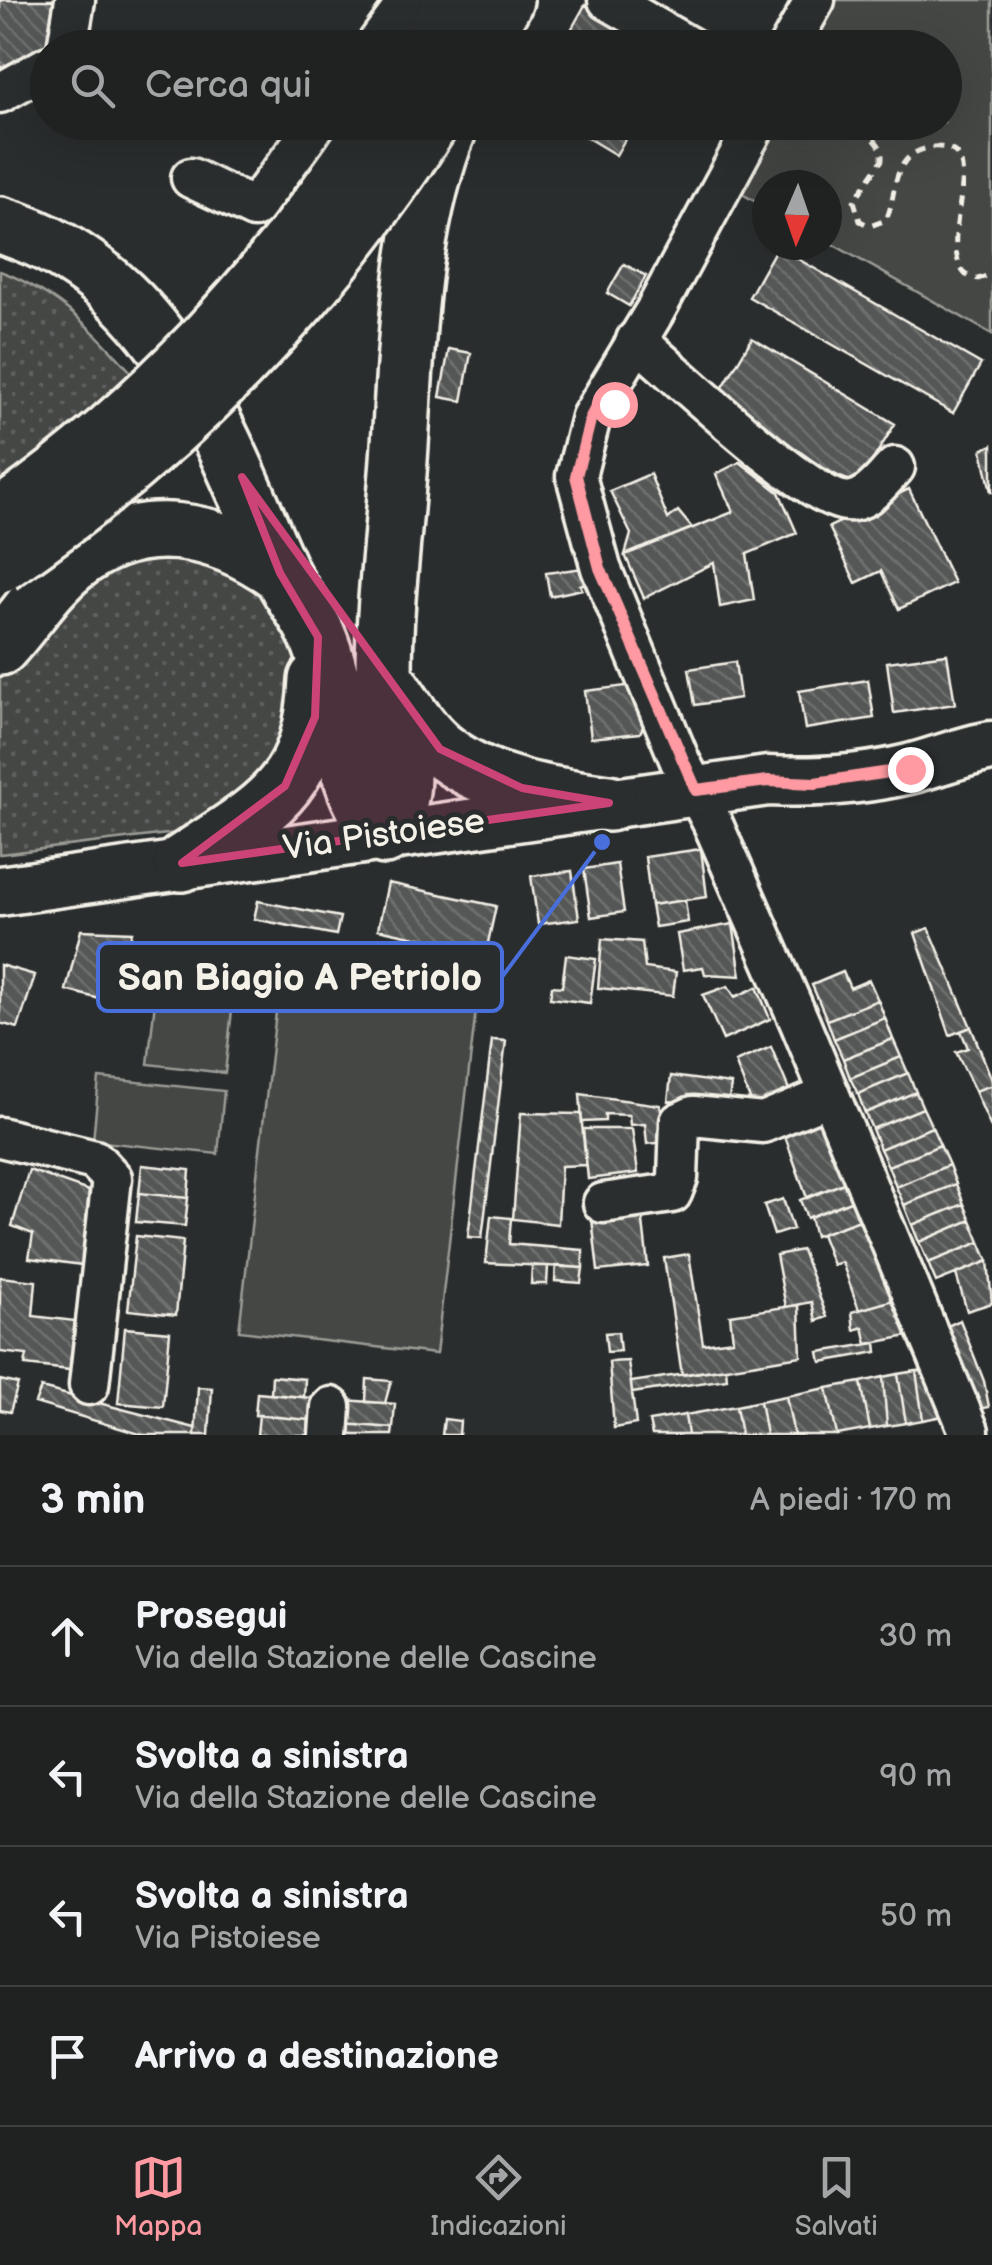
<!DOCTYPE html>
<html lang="it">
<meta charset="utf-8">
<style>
body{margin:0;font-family:"Balsamiq Sans",sans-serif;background:#282a2a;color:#f1f3f6}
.compass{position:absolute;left:752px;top:170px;width:90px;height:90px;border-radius:50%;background:#202222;box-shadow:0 10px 40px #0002;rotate:182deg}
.stop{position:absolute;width:30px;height:30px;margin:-22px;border:8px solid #ff9aa2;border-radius:50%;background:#fff}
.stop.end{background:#ff9aa2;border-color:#fff;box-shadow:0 2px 10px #0008}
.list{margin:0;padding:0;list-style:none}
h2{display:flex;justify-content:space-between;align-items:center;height:130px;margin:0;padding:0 40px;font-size:42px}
h2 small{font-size:32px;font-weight:400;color:#a2a4a5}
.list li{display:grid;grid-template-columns:65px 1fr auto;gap:30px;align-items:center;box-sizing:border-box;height:140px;padding:0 40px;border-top:2px solid #3d3f40}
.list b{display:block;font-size:38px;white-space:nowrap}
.list p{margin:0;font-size:32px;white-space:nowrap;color:#a2a4a5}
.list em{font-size:32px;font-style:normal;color:#a2a4a5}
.icon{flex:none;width:55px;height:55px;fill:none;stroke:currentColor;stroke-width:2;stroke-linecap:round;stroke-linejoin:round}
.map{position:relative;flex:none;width:992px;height:1435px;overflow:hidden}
.search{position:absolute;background:#202222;box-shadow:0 10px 40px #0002;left:30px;right:30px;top:30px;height:110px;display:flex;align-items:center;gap:25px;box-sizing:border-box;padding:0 35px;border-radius:55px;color:#a2a4a5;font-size:38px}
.sheet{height:690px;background:#202222}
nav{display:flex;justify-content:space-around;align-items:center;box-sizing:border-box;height:140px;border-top:2px solid #3d3f40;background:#202222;font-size:28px;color:#a2a4a5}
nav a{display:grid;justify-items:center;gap:5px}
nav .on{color:#ff9aa2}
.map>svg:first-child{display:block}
.grass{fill:url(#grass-dots);stroke:#9c9c96;stroke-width:2.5}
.park{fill:#444645;stroke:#9c9c96;stroke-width:2.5}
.building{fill:url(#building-back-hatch);stroke:#f4f1e8;stroke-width:2.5}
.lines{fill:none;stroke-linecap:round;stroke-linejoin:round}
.minor-casing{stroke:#f4f1e8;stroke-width:45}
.major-casing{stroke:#f4f1e8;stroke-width:55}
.highway-casing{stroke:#f4f1e8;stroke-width:62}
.path{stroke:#f4f1e8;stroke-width:5;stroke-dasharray:10 8;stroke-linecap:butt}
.minor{stroke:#2a2d2e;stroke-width:38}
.major{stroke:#2a2d2e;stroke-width:48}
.highway{stroke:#2a2d2e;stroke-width:55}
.highway-bridge-casing{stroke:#f4f1e8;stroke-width:62;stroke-linecap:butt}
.highway-bridge{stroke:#2a2d2e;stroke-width:55}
.route{stroke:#ff9aa2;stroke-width:12}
.marked{fill:#cc4377;fill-opacity:0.2;stroke:#cc4377;stroke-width:8;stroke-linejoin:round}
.labels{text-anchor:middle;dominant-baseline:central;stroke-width:10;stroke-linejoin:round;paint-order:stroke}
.street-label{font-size:35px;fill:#f4f1e8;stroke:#2a2d2e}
.leader{fill:none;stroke:#486fdb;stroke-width:4}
.callout-dot{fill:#486fdb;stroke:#2a2d2e;stroke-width:4}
.callout{fill:#2a2d2e;stroke:#486fdb;stroke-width:4}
.callout-label{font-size:38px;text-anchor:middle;font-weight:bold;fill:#f4f1e8}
</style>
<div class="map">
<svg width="992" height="1435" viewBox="0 0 992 1435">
<defs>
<pattern id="grass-dots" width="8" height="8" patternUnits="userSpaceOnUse" patternTransform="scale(2.5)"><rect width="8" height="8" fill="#444645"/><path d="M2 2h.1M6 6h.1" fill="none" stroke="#606160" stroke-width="1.8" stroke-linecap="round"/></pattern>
<pattern id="building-back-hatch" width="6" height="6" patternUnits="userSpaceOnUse" patternTransform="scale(2.5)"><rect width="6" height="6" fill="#555756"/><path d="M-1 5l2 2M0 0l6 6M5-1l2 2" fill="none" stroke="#6e706e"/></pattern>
</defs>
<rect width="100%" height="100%" fill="#2a2d2e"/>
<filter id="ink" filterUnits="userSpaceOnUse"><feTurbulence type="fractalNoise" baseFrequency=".01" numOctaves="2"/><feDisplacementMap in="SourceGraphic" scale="20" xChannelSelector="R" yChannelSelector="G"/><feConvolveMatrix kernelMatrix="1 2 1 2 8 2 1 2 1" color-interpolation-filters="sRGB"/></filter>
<g filter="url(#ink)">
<!-- grass -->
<path class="grass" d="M0,271C59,293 97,333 137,379L0,502Z
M139,549L244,562L304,661L272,775L184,832L0,854V675L23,656L61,597Z"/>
<!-- park -->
<path class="park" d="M834,0H992V334L827,241V185H767V208L737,191L772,123L944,122V48L810,47Z
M162,939L239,947L225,1073L148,1064Z
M283,952L480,975L436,1354L239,1331Z
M99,1078L224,1091L218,1154L93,1141Z"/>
<!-- building -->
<path class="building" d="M0,0H60L51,43L0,68Z
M585,5L658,48H561Z
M561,122H635L616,155Z
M777,247L981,364L953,413L749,297Z
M624,264L646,276L629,306L607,293Z
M752,338L895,424L852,494L714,402Z
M449,349L471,353L462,401L440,397Z
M992,445V492H991L982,450Z
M740,462L779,492L797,533L747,554L754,600L720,607L714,563L644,598L625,555L733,512L716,474Z
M650,474L668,519L678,511L692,528L625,555L631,534L610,491Z
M909,489L954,583L899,609L881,571L856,583L829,527Z
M583,568L589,582L580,585L582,589L550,596L546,573Z
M947,654L955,704L894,713L887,662Z
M735,662L740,698L695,705L689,669Z
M868,680L874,718L805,729L799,691Z
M634,685L647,718L640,733L591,738L585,691Z
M701,849L707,897L651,905L645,857Z
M617,864L624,912L591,917L584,869Z
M572,871L579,919L538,924L531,876Z
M388,883L496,906L486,952L378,929Z
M685,900L688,922L655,927L651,905Z
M258,901L340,917L336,935L254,919Z
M733,924L741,976L705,974L703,967L683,970L677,934Z
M929,928L971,1027L950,1035L915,933Z
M81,930L132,932L111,1002L66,990Z
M602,939L642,942L645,968L676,972L673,996L598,988Z
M566,955L596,959L590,1003L550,998L552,986L562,987Z
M0,965L35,975L18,1028L0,1023Z
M843,972L850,988L869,980L878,1000L827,1020L812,985Z
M728,986L735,997L757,987L770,1019L723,1040L703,995Z
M878,1000L885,1018L834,1039L827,1020Z
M885,1018L893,1039L843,1059L834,1039Z
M971,1027L992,1080V1085L975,1091L956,1052L968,1048L961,1031Z
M893,1039L901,1057L850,1078L843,1059Z
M492,1040L506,1041L482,1238L468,1237Z
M771,1047L793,1099L756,1114L735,1062Z
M901,1057L908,1073L858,1094L850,1078Z
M908,1073L916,1092L865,1113L858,1094Z
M671,1076L731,1084L728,1109L668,1101Z
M992,1085V1130L975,1091Z
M916,1092L923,1108L872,1129L865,1113Z
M580,1094L660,1105L667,1142L647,1144L645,1124L630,1125L629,1115L605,1114V1121L582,1122Z
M923,1108L932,1127L880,1149L872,1129Z
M830,1111L856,1178L807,1198L782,1128Z
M521,1113L581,1114L586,1165L561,1166L558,1224L513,1219Z
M932,1127L940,1145L888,1166L880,1149Z
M583,1129H632L638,1173L588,1179Z
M940,1145L949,1165L896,1187L888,1166Z
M142,1165L190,1170L188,1198L139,1193Z
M949,1165L956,1184L904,1205L896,1187Z
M29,1170L89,1191L82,1265L29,1258L33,1234L12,1226Z
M856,1178L863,1196L807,1218L800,1200Z
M956,1184L964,1204L912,1225L904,1205Z
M139,1193L188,1198L185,1226L136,1222Z
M863,1196L871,1216L815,1236L810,1217Z
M783,1199L793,1229L774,1235L764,1205Z
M964,1204L971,1220L919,1242L912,1225Z
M642,1213L648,1266L598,1271L592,1219Z
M491,1216L511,1218L509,1244L583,1250V1268L486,1263Z
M871,1216L904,1297L859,1310L842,1262L833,1265L821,1234Z
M971,1220L980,1242L928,1263L919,1242Z
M136,1236L183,1241L176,1315L128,1310Z
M980,1242L988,1261L936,1282L928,1263Z
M802,1250L827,1317L816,1321L812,1302L786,1307L776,1255Z
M689,1254L703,1344L733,1340L730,1315L799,1305L801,1356L682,1375L664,1258Z
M988,1261L992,1303L967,1311L956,1274Z
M532,1266H548L547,1284H531Z
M556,1266L583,1268L581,1283L555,1281Z
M0,1277L36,1281L33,1316L75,1321L70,1370L25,1365L27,1355L0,1352Z
M904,1297L918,1334L867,1344L863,1327L854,1330L852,1312Z
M960,1320L984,1381L989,1407L967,1411L935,1332Z
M125,1328L170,1332L163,1407L118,1403Z
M618,1332L620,1351L607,1352L605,1333Z
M876,1343L877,1352L821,1362L819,1352Z
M628,1361L636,1424L614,1428L609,1362Z
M726,1368L727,1379L632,1393L631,1382Z
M916,1371L923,1420L906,1423L898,1374Z
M916,1371H934L952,1414L923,1420Z
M898,1374L906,1423L887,1426L883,1377Z
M272,1376L305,1379L304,1397L271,1394Z
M883,1377L887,1426L870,1429L861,1382Z
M367,1379L391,1381L385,1403L366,1402Z
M0,1380L18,1384L10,1412L0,1410Z
M861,1382L870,1429L837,1435L827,1388Z
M198,1387L212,1388L209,1435H195Z
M41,1388L195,1428V1435H143L35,1403Z
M827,1388L837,1435H794L786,1396Z
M257,1393L311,1398L309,1420L255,1415Z
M786,1396L794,1435H766L760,1401Z
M345,1400L395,1404L393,1428L343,1424Z
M760,1401L766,1435H741L736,1406Z
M736,1406L741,1435H688L685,1415Z
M259,1415L309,1420L308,1435H257Z
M685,1415L688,1435H652L649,1421Z
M444,1419L460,1421L459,1435H442Z
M343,1424L393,1428L392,1435H342Z"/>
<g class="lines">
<!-- minor casing -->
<g class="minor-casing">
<path id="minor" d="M608,0L691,48
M67,48L75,0
M374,48L409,0
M788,48L815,0
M0,93L48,66
M757,122L655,311L591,417L576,476L601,568L680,761L712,822L800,1023L969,1431
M191,178L254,208L318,122
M636,340C671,368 815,509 853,501C870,498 883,479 895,467
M0,1137L95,1160L112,1178L89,1385
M603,1203L672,1193L678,1178L680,1122L693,1116L763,1123L830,1095
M329,1435L331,1407"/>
</g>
<!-- major casing -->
<g class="major-casing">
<path id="major" d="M0,891L768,781C814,783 863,780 909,769C937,762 962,751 992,746"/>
</g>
<!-- highway casing -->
<g class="highway-casing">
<path id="highway" d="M426,48L455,0
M479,48L505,0
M0,225C72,246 128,293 170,354
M209,415C236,465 255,517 279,569C289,592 307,612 317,635C346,702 333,780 385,836C423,769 385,739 384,674C384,603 394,531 399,460C407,345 407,232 451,122
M0,647C25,620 44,588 72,565C138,510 217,528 280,573
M392,688C406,709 421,733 440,749C486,787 552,796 609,803
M182,863C265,808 312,789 317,680"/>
</g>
<!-- path -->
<path class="path" d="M824,122C850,125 868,126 882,150V160L854,201L860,221L870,226L886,220C896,199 891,173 910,156C917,150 931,146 939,147C992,148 934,242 966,275L978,279L992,274"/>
<!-- minor -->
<use href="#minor" class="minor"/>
<!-- major -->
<use href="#major" class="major"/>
<!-- highway -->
<use href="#highway" class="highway"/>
<!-- highway-bridge casing -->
<g class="highway-bridge-casing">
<path id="highway-bridge" d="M0,517C148,414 279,274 377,122
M0,564C172,447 320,298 431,122"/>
</g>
<!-- highway-bridge -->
<use href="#highway-bridge" class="highway-bridge"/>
</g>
</g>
<g class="lines" filter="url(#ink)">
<!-- route -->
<path class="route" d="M614,404L602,396L591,417L576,476L600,568L696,790L768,781L815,783L910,769"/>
</g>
<!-- marked area -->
<path class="marked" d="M242,477L440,749L522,788L609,803L182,863L285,786L315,717L318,637L280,573Z"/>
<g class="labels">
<!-- street labels -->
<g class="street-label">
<text transform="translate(384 835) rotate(-8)">Via Pistoiese</text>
</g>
</g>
<!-- callouts -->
<path class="leader" d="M602 842L502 977"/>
<circle class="callout-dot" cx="602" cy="842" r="10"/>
<rect class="callout" x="98" y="943" width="404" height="68" rx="10"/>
<g class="callout-label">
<text x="300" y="990">San Biagio A Petriolo</text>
</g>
</svg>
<svg class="compass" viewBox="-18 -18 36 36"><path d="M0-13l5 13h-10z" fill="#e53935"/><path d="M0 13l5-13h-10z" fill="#a2a4a5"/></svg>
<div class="stop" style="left:614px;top:404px"></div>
<div class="stop end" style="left:910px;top:769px"></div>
<div class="search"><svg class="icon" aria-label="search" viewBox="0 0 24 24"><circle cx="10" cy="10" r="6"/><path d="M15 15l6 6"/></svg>Cerca qui</div>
</div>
<section class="sheet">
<h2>3 min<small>A piedi · 170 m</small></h2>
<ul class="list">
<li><svg class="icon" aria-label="ahead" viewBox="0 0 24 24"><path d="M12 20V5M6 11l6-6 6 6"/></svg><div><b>Prosegui</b><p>Via della Stazione delle Cascine</p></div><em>30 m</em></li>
<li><svg class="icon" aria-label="left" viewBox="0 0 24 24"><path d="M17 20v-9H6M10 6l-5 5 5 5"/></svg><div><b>Svolta a sinistra</b><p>Via della Stazione delle Cascine</p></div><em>90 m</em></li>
<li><svg class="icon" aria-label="left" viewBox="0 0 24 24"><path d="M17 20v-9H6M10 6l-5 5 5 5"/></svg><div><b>Svolta a sinistra</b><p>Via Pistoiese</p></div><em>50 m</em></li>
<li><svg class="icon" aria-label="arrive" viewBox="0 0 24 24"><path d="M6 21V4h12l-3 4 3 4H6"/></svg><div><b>Arrivo a destinazione</b></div></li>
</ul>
</section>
<nav>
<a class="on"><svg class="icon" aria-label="map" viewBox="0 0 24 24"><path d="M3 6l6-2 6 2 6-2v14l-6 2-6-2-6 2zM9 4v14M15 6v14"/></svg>Mappa</a>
<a><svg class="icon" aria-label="directions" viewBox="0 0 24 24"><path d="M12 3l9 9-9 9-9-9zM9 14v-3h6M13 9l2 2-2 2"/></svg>Indicazioni</a>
<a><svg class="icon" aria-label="saved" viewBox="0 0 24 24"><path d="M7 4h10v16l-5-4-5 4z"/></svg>Salvati</a>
</nav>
